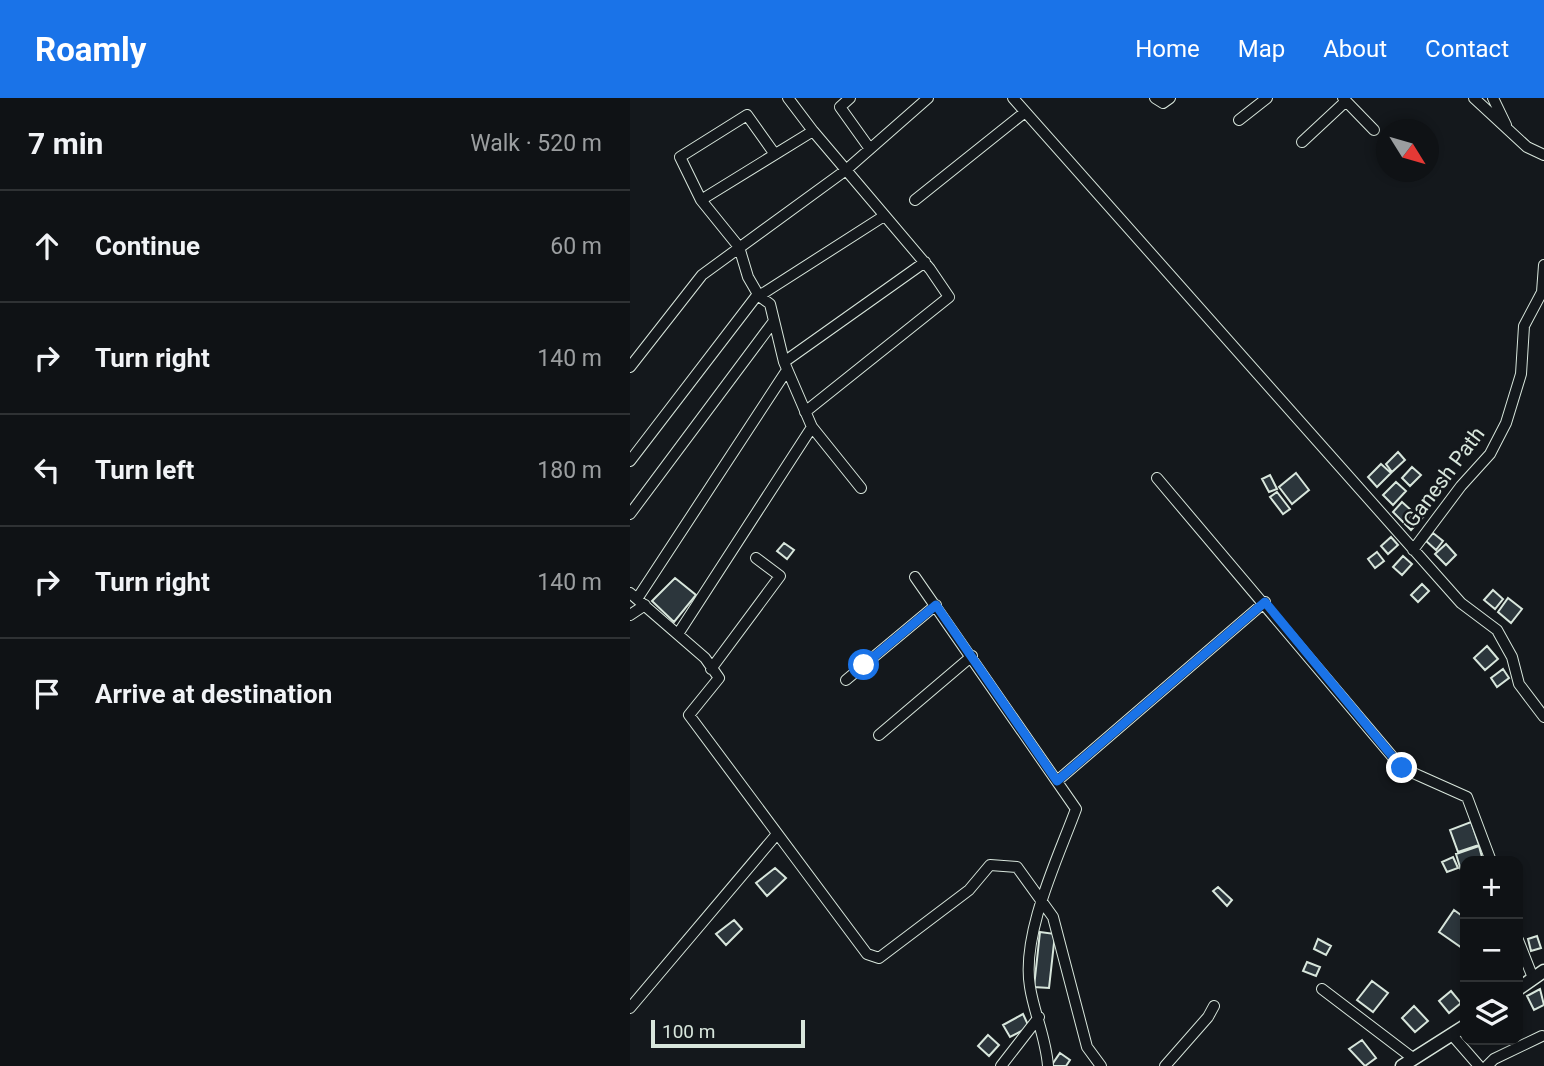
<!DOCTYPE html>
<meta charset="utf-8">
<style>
body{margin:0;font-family:Roboto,sans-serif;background:#1d2022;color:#f1f3f6}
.controls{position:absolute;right:21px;bottom:21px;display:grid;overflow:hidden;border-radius:14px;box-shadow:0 4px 10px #0003}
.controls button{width:63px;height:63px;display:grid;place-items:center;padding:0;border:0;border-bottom:2px solid #2f3234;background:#0f1215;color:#f1f3f6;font:35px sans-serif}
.compass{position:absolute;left:746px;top:21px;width:63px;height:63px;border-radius:50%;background:#0f1215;box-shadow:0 4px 10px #0003;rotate:127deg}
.scale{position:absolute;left:21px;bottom:18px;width:154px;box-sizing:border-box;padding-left:7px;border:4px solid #d8e6dc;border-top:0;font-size:19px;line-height:24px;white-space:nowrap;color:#d8e6dc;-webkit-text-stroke:5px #14181c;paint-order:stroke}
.stop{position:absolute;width:21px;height:21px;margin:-16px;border:5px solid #1a73e8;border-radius:50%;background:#fff}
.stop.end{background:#1a73e8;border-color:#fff;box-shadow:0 2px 7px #0008}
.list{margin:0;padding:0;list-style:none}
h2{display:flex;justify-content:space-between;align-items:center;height:91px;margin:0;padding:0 28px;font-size:30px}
h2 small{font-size:23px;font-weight:400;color:#9b9ea0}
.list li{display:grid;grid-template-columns:46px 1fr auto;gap:21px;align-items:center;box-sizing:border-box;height:112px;padding:0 28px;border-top:2px solid #2f3234}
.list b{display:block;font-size:26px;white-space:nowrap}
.list em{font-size:23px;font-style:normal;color:#9b9ea0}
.icon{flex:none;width:38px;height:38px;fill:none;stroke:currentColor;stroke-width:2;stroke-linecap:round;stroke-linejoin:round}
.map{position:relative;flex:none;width:914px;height:968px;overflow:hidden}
header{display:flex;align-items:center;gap:42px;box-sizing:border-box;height:98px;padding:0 35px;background:#1a73e8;color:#fff}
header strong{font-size:33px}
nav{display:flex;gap:38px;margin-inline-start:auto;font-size:24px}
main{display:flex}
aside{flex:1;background:#0f1215}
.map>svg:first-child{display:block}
.building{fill:#2c363c;stroke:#d8e6dc;stroke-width:2}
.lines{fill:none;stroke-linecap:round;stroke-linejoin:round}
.minor-casing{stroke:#d8e6dc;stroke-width:12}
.tertiary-casing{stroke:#d8e6dc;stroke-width:15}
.minor{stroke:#14181c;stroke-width:10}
.tertiary{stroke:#14181c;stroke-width:12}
.route{stroke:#1a73e8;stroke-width:9}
.labels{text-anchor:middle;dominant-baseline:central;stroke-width:5;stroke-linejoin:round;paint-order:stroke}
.street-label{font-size:21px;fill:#d8e6dc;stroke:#14181c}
</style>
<header>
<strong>Roamly</strong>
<nav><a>Home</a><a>Map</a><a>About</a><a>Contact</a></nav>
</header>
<main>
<aside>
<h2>7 min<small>Walk · 520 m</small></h2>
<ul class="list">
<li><svg class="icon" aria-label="ahead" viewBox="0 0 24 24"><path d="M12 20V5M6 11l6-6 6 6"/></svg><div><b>Continue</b></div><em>60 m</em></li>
<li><svg class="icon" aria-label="right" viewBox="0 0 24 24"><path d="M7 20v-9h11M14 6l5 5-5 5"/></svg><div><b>Turn right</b></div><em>140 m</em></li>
<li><svg class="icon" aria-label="left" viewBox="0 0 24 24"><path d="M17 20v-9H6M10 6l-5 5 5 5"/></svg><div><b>Turn left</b></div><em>180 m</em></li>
<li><svg class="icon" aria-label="right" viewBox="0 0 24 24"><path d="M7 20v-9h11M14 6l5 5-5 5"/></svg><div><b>Turn right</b></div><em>140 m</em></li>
<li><svg class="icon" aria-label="arrive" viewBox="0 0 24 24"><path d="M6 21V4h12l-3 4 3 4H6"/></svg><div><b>Arrive at destination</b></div></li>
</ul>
</aside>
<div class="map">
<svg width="914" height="968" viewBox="0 0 914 968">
<rect width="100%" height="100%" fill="#14181c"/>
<!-- building -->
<path class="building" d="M768,354L775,362L762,374L756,366Z
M751,366L761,375L747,389L738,379Z
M782,369L791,377L780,388L772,380Z
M666,375L679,392L662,406L649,389Z
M640,377L647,391L639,394L632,381Z
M766,384L776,393L763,407L753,397Z
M647,394L660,411L653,416L640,399Z
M772,404L782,413L773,424L763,414Z
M788,412L794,418L781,432L775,426Z
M803,435L813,443L806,452L796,443Z
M761,439L768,447L758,456L751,448Z
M154,445L164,452L157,461L147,453Z
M816,446L826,457L816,467L805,456Z
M747,454L754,463L745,470L738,461Z
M773,458L782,466L772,477L763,469Z
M45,480L66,497L44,524L22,503Z
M792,486L799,493L788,504L781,497Z
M863,492L873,501L865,511L854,502Z
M878,500L892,511L881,525L868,514Z
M857,548L868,561L855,572L844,560Z
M873,571L879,580L867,589L861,580Z
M841,724L849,747L828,754L820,732Z
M849,748L853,763H835L833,779L826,756Z
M823,759L828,770L817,774L812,764Z
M145,770L156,780L137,798L126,785Z
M588,789L602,802L597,808L583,793Z
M824,812L835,820V852L809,834Z
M104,822L112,831L96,847L86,836Z
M410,834L425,836L419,890L404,889Z
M907,838L911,850L901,853L898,841Z
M688,841L701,848L696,857L684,851Z
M677,864L690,869L686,878L673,873Z
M742,883L758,895L743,914L727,902Z
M910,891L914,907L904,912L897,898Z
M821,893L831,905L819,915L809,903Z
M784,908L798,923L785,934L772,920Z
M393,916L399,929L380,939L373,927Z
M358,937L369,947L359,958L348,948Z
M732,942L746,960L735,968L719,951Z
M430,955L440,962L436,968H421Z"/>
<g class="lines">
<!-- minor casing -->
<g class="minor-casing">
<path id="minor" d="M158,0L183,33
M220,0L210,9L240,51
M383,0L831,505L867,532L882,559L889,586L914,619
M525,0L533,5L540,0
M713,0L744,32
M844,0L897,49L914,57
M863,0L876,27
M609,22L637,0
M672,44L716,3
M144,55L117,17L50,59L71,102L109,149L118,179L129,198L140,206L154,264L182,329L231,390
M71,102L183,33L300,171L319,199L175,314
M285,102L395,14
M129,198L254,118
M154,264L295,164
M0,269L72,177L216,72L298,0
M0,363L128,196
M527,380L772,670L837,699L861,763
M0,416L144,223
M783,452L831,388L860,356L876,325L891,276L894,228L912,194L914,167
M285,479L446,711C428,760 391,836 400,889C404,915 416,940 418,968
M0,495L75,560L89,580L59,617L237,856L249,860L339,792L360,767L387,769L423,819L457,949L471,968
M7,501L157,272
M0,517L15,507
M48,536L182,329
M81,571L150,478L126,460
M216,582L306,507
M249,637L342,558
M427,683L635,504
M888,842L903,880
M692,891L784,961
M0,910L147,736
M822,937L849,968
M371,968L409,919
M535,968L578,919L584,908
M857,968L864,961L912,938"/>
</g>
<!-- tertiary casing -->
<g class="tertiary-casing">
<path id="tertiary" d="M888,891L914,873
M772,968L835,928"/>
</g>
<!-- minor -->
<use href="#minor" class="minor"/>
<!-- tertiary -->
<use href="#tertiary" class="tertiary"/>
</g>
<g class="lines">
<!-- route -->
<path class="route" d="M234,567L306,507L427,683L635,504L772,670"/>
</g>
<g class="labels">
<!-- street labels -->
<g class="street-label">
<text transform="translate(814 379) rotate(-53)">Ganesh Path</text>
</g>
</g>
</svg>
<div class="controls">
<button>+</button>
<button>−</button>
<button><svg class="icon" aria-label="layers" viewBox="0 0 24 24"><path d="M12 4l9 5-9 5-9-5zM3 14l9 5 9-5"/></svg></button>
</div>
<svg class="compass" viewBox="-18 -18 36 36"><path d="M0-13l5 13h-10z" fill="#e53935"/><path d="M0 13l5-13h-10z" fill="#9b9ea0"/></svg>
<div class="scale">100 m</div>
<div class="stop" style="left:234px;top:567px"></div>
<div class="stop end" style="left:772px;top:670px"></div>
</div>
</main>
